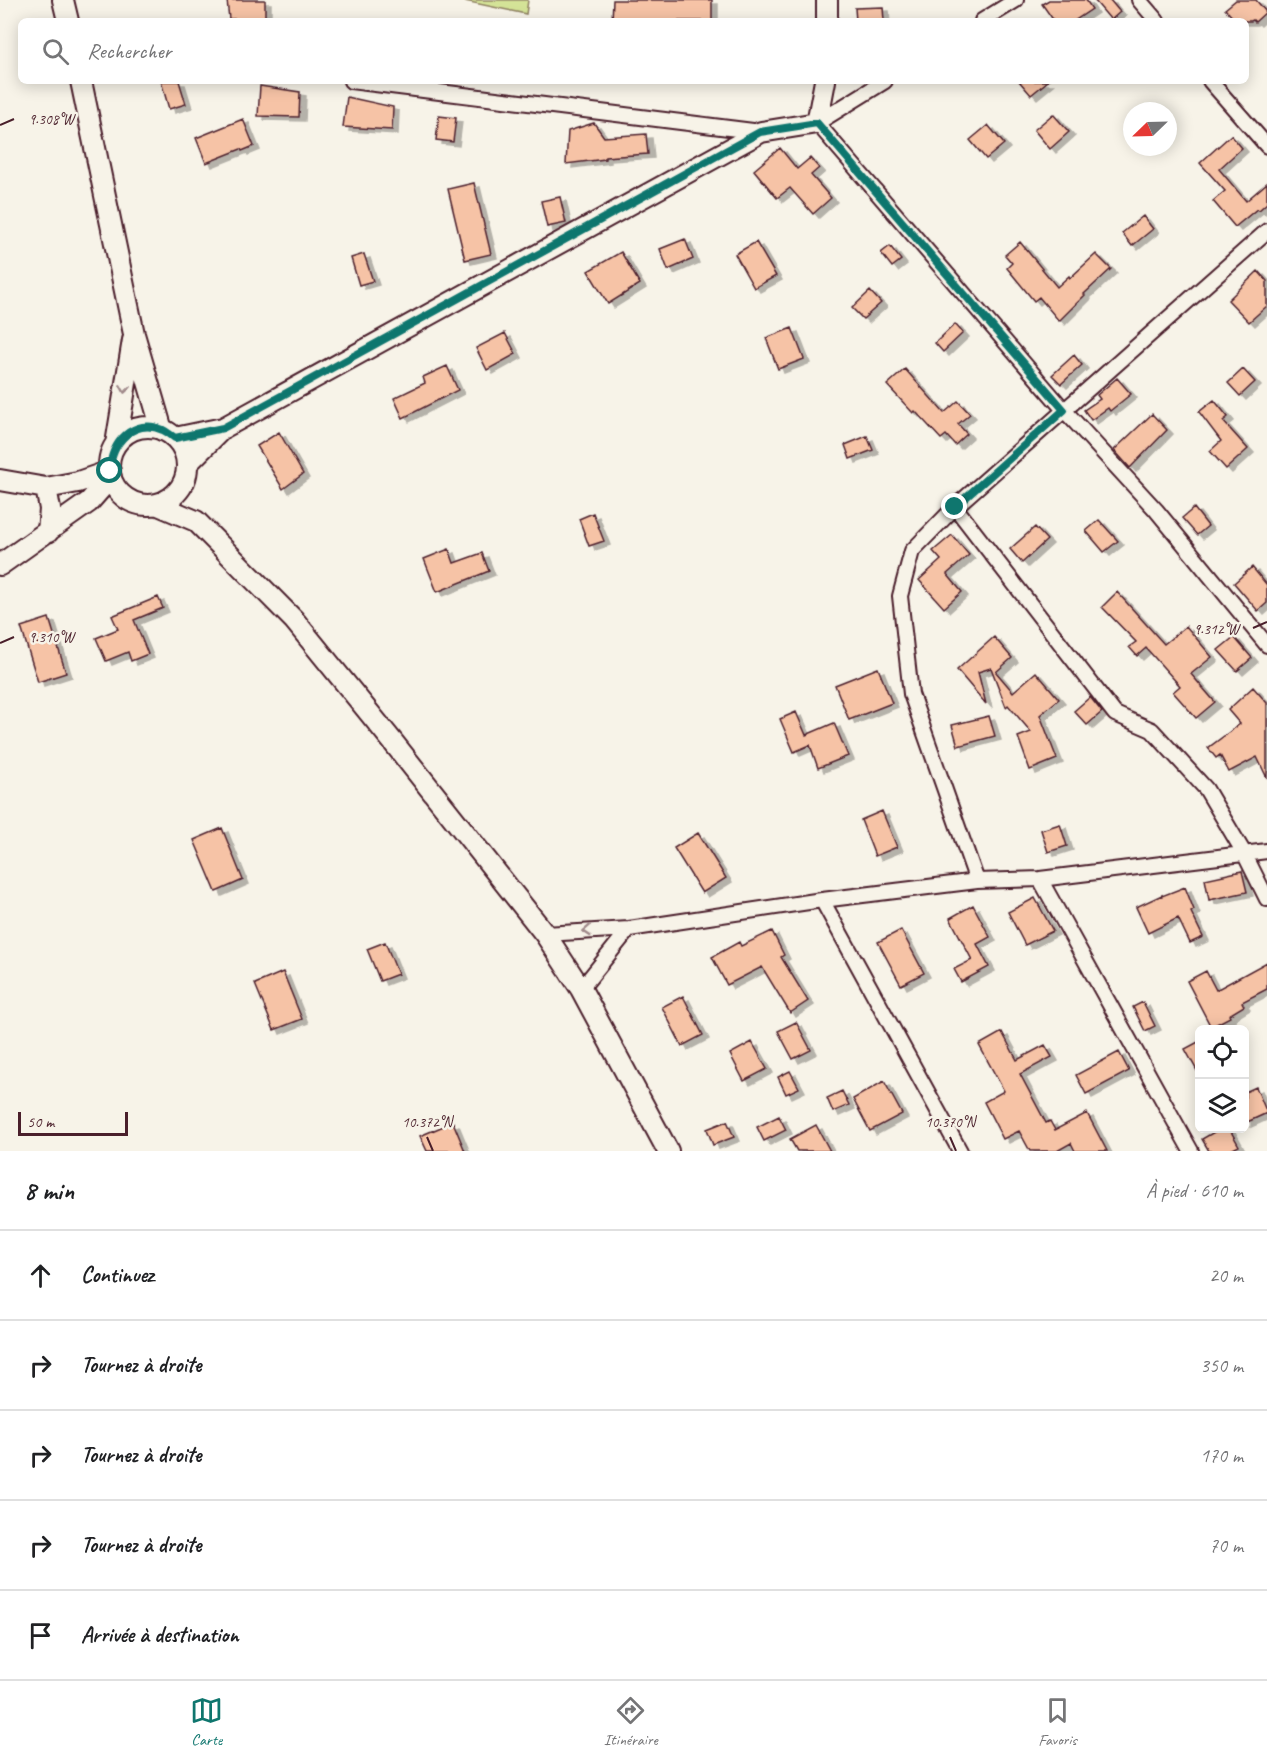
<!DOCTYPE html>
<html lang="fr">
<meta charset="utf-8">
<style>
body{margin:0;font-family:Caveat,sans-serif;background:#f6f6f6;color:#202124}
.controls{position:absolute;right:18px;bottom:18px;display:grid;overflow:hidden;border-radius:9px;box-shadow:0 3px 15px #0003}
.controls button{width:54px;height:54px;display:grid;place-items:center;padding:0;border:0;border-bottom:2px solid #e0e0e0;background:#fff;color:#202124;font:30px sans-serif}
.compass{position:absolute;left:1123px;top:102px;width:54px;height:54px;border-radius:50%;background:#fff;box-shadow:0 3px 15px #0003;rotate:247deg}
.scale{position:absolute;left:18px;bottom:15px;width:110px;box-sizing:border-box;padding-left:6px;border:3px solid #4a1f2b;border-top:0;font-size:16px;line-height:21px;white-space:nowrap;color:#4a1f2b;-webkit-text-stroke:4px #f7f3e8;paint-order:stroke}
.stop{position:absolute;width:18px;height:18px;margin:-14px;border:4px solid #0f766e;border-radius:50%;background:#fff}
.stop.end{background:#0f766e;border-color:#fff;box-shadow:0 2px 6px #0008}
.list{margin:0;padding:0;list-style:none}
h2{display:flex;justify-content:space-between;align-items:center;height:78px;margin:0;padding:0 24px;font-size:26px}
h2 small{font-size:20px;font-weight:400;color:#757577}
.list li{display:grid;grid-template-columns:39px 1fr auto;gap:18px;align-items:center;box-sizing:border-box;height:90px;padding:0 24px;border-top:2px solid #e0e0e0}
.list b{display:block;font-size:22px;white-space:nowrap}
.list em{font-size:20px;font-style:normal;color:#757577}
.icon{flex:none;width:33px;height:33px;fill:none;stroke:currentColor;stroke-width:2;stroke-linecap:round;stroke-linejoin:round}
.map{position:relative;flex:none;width:1267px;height:1151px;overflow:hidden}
.search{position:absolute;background:#fff;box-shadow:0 3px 15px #0003;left:18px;right:18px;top:18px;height:66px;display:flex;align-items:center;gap:15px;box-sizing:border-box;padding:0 21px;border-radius:9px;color:#757577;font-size:22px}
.sheet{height:528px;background:#fff}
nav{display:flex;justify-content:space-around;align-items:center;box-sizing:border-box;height:84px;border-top:2px solid #e0e0e0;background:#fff;font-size:16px;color:#757577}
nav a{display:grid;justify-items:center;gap:3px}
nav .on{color:#0f766e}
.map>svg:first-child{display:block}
.green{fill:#d4e397;stroke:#8f8161;stroke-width:1.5}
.building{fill:#f6c3a6;stroke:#4a1f2b;stroke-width:1.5;filter:url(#shadow)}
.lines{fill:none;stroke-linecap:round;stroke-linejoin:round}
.street-casing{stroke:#4a1f2b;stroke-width:18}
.secondary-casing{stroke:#4a1f2b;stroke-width:24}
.street{stroke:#f7f3e8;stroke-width:14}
.secondary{stroke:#f7f3e8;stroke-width:20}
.oneway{stroke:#a0898a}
.route{stroke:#0f766e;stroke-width:8}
.ticks{fill:none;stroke:#4a1f2b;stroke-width:2}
.ticks-label{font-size:15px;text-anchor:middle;fill:#4a1f2b;stroke:#f7f3e8;stroke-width:5;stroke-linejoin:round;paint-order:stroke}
</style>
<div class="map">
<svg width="1267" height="1151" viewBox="0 0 1267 1151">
<defs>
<filter id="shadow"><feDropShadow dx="6" dy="4" stdDeviation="0" flood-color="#0004"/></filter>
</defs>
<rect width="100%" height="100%" fill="#f7f3e8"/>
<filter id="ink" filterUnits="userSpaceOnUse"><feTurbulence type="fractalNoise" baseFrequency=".0167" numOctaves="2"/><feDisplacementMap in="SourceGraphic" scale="12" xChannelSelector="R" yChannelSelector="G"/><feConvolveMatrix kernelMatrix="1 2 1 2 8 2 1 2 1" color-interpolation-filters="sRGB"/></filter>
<g filter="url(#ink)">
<!-- green -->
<path class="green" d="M460,0H528L526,14Z"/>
<!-- building -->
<path class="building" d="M227,0H265V19H229Z
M613,0H712V21H612Z
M1049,0H1086L1092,9L1074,21H1054L1042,4Z
M1094,0H1110L1120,12L1111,20Z
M1236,0H1256L1266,12L1255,22L1253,20L1251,21H1236L1225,9Z
M883,7L884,21H856L855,8Z
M161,81H179L186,104L169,109Z
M1019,81H1048L1031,95Z
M260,86L300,92L299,117L258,116Z
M347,97L393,107L392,130L343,127Z
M1053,114L1069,132L1050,149L1034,130Z
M439,116L456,118L453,142L436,140Z
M243,119L254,146L242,151L241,149L206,163L196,138Z
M594,123L604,137L646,134L648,154L605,157V159L566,164L568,131Z
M988,125L1004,144L986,159L970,140Z
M1231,135L1242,148L1219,169L1246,201L1267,183V203L1259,210L1257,209L1235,227L1213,201L1225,191L1200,163Z
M780,148L797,169L810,158L819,168L811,175L831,198L813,214L790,188L777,198L754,170Z
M474,183L491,254L465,260L448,189Z
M560,197L566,223L547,227L541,201Z
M1143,216L1153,229L1132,246L1122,233Z
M685,239L693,259L668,270L660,249Z
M756,242L776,276L754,288L735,254Z
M1020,242L1057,287L1069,276L1070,278L1096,254L1111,269L1084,294L1085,295L1059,321L1039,297L1034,301L1007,268L1012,263L1005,255Z
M890,246L901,260L892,267L881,253Z
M621,252L640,284L608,304L588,271Z
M364,254L373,281L359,285L351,258Z
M1258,271L1267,281V306L1249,322L1228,300Z
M870,291L881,303L863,319L852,308Z
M955,324L963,333L943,352L935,343Z
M792,328L804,359L778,369L766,338Z
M505,333L516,354L487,370L476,348Z
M1074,355L1082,365L1061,384L1052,375Z
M447,366L458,390L403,418L394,398L425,383L423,377Z
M905,369L944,413L958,401L970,414L958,424L967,434L955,445L946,435L941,439L915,411L913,413L887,385Z
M1243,369L1255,382L1240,396L1228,383Z
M1117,378L1131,394L1110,411L1108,408L1091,420L1084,410L1100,399L1097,395Z
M1214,400L1228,417L1223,421L1248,449L1226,469L1210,451L1221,441L1199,412Z
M1152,414L1167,430L1130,468L1114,450Z
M279,432L303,474L283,489L257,446Z
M867,436L873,450L850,459L845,445Z
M1194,508L1208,526L1197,535L1182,518Z
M593,513L604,541L589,546L579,519Z
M1099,520L1118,541L1104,552L1086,531Z
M1035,527L1047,540L1022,563L1010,549Z
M952,535L969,555L947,574L962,592L944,608L919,580L941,560L933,551Z
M449,549L454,563L482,553L489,571L437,592L424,559Z
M1252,567L1267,585V603L1258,611L1234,583Z
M1117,592L1164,644L1186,626L1212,657L1191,674L1215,702L1196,718L1173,692L1180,686L1146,648L1137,656L1129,647L1136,642L1102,607Z
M158,597L163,608L134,620L148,654L131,661L128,652L106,661L96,638L118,629L112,616Z
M49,618L66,673L38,682L21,627Z
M994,637L1012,658L996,672L1013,692L1036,672L1059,699L1040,715L1057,759L1030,770L1018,737L1031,732L1008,705L1006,707L991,668L978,672L986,704L957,670Z
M1234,637L1252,658L1237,671L1218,650Z
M878,668L892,703L849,720L835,685Z
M1253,687L1267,703V778L1257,757L1229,772L1220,755L1216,758L1208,748L1240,724L1228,710Z
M1090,697L1102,712L1087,725L1074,711Z
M796,712L806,735L834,723L848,756L818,768L810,745L794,752L780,719Z
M989,716L995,736L958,746L952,725Z
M882,811L897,847L875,856L861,820Z
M1060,824L1067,846L1048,852L1041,830Z
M222,828L243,880L216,892L194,840Z
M698,833L726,878L702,893L674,848Z
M1242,871L1247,892L1209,900L1205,879Z
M1185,887L1194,910L1191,912L1203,937L1190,943L1178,918L1148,933L1136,907L1162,895V896Z
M1035,898L1053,931L1025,945L1008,912Z
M973,905L990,937L977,944L989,967L961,982L954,969L972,960L950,918Z
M901,930L924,973L901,985L878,942Z
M772,931L784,955L781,957L808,1001L790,1013L762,967L727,985L712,957L739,942L741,946Z
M385,942L398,974L380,981L367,949Z
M1267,962V989L1242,1002L1244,1006L1229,1015L1230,1017L1211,1027L1187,981L1206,971L1216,990Z
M283,972L302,1019L274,1030L255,984Z
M683,996L703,1035L682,1046L662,1007Z
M1143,1002L1155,1026L1145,1031L1133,1007Z
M796,1022L811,1050L793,1059L778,1031Z
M1002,1032L1017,1060L1045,1045L1052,1057L1020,1074L1046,1123L1050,1121L1055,1130L1087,1113L1107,1151H1075L1071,1143L1057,1151H1030L1019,1131L1003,1139L984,1102L1004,1091L979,1045Z
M1200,1041V1076L1185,1049Z
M752,1042L767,1069L744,1081L730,1054Z
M1119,1052L1129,1071L1086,1094L1076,1075Z
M790,1071L799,1088L786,1094L778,1077Z
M884,1081L902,1114L870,1131L853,1099Z
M1256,1087L1267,1113L1245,1123V1092Z
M842,1091L849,1105L833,1112L827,1098Z
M779,1116L786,1130L764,1141L757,1127Z
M727,1121L734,1137L713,1145L707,1129Z
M453,1122L465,1151H427L420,1136Z
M816,1125L830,1151H797L790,1139Z
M1221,1128H1229L1239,1146L1229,1151H1209L1202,1139Z"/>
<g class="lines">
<!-- street casing -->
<g class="street-casing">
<path id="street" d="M1139,0L1157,21
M982,21L1016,0
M351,81L761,132
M885,81L817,123L1064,410L1156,510L1267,645
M1210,81L1267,146
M955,507L1115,714L1152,730L1206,789L1244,853L1267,899
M1040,879L1191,1151
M977,881L911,694L900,596L912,551L955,507L1267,231
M822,900L977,881L1040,879L1267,851
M545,934L629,929L822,900L960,1151
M581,989L629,929"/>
</g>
<!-- secondary casing -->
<g class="secondary-casing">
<path id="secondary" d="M63,0L68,21
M827,21V0
M81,81L134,334L162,430
M109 466a39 39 0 1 1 78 0a39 39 0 1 1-78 0Z
M175,438L223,428
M116,444L133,340
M187,464L223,428L761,132L817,123L825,81
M0,480L46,488L78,482L110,471
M46,488L50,509L48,532
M156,504L196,521L294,620L393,742L545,934L581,989L668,1151
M0,565L89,502L111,477"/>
</g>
<!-- street -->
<use href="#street" class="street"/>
<!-- secondary -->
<use href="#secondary" class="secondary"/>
</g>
<!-- one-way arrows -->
<defs><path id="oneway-chevron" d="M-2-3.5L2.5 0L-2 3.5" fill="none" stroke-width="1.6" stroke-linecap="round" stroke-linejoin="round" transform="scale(1.5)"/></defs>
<g class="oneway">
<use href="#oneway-chevron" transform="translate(125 389) rotate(99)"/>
<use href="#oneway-chevron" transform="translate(587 931) rotate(177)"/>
</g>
</g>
<g class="lines" filter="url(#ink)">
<!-- route -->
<path class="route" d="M110,471C110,443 134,417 163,430C167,432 171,435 175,438L223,428L760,132L817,123L1064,410L955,507"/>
</g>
<!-- ticks -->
<path class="ticks" d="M0,125L14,119M1253,628L1267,622M0,643L14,637M427,1137L433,1151M950,1137L956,1151"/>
<g class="ticks-label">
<text x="51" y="124">9.308°W</text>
<text x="1216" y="634">9.312°W</text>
<text x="51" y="642">9.310°W</text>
<text x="427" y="1127">10.372°N</text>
<text x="950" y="1127">10.370°N</text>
</g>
</svg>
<div class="controls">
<button><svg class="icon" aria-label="locate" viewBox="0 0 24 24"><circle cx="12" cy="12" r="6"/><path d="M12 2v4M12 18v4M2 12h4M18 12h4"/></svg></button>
<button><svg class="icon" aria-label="layers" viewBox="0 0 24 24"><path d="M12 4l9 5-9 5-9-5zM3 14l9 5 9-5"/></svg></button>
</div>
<svg class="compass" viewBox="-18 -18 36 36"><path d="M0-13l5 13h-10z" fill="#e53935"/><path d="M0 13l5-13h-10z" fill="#757577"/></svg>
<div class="scale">50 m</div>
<div class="stop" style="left:110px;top:471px"></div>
<div class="stop end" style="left:955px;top:507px"></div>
<div class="search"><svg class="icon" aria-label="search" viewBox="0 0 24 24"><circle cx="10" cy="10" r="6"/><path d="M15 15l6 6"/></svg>Rechercher</div>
</div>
<section class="sheet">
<h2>8 min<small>À pied · 610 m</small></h2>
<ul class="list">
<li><svg class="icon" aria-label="ahead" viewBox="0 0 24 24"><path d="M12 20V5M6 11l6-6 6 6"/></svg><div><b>Continuez</b></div><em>20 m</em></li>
<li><svg class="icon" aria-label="right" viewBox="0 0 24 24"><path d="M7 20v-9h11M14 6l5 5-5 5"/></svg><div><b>Tournez à droite</b></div><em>350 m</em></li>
<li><svg class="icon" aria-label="right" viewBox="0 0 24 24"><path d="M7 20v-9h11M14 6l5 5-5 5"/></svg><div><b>Tournez à droite</b></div><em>170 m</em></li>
<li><svg class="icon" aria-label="right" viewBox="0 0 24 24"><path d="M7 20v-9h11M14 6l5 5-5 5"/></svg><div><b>Tournez à droite</b></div><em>70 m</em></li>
<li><svg class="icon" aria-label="arrive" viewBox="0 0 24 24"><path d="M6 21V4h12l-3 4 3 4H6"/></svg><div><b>Arrivée à destination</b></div></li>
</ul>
</section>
<nav>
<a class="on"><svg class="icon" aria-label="map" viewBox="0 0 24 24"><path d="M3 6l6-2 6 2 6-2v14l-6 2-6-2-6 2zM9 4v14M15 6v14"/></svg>Carte</a>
<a><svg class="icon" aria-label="directions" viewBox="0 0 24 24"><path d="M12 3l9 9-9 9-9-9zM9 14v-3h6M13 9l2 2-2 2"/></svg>Itinéraire</a>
<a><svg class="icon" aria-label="saved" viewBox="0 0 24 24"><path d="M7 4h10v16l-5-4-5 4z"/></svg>Favoris</a>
</nav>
